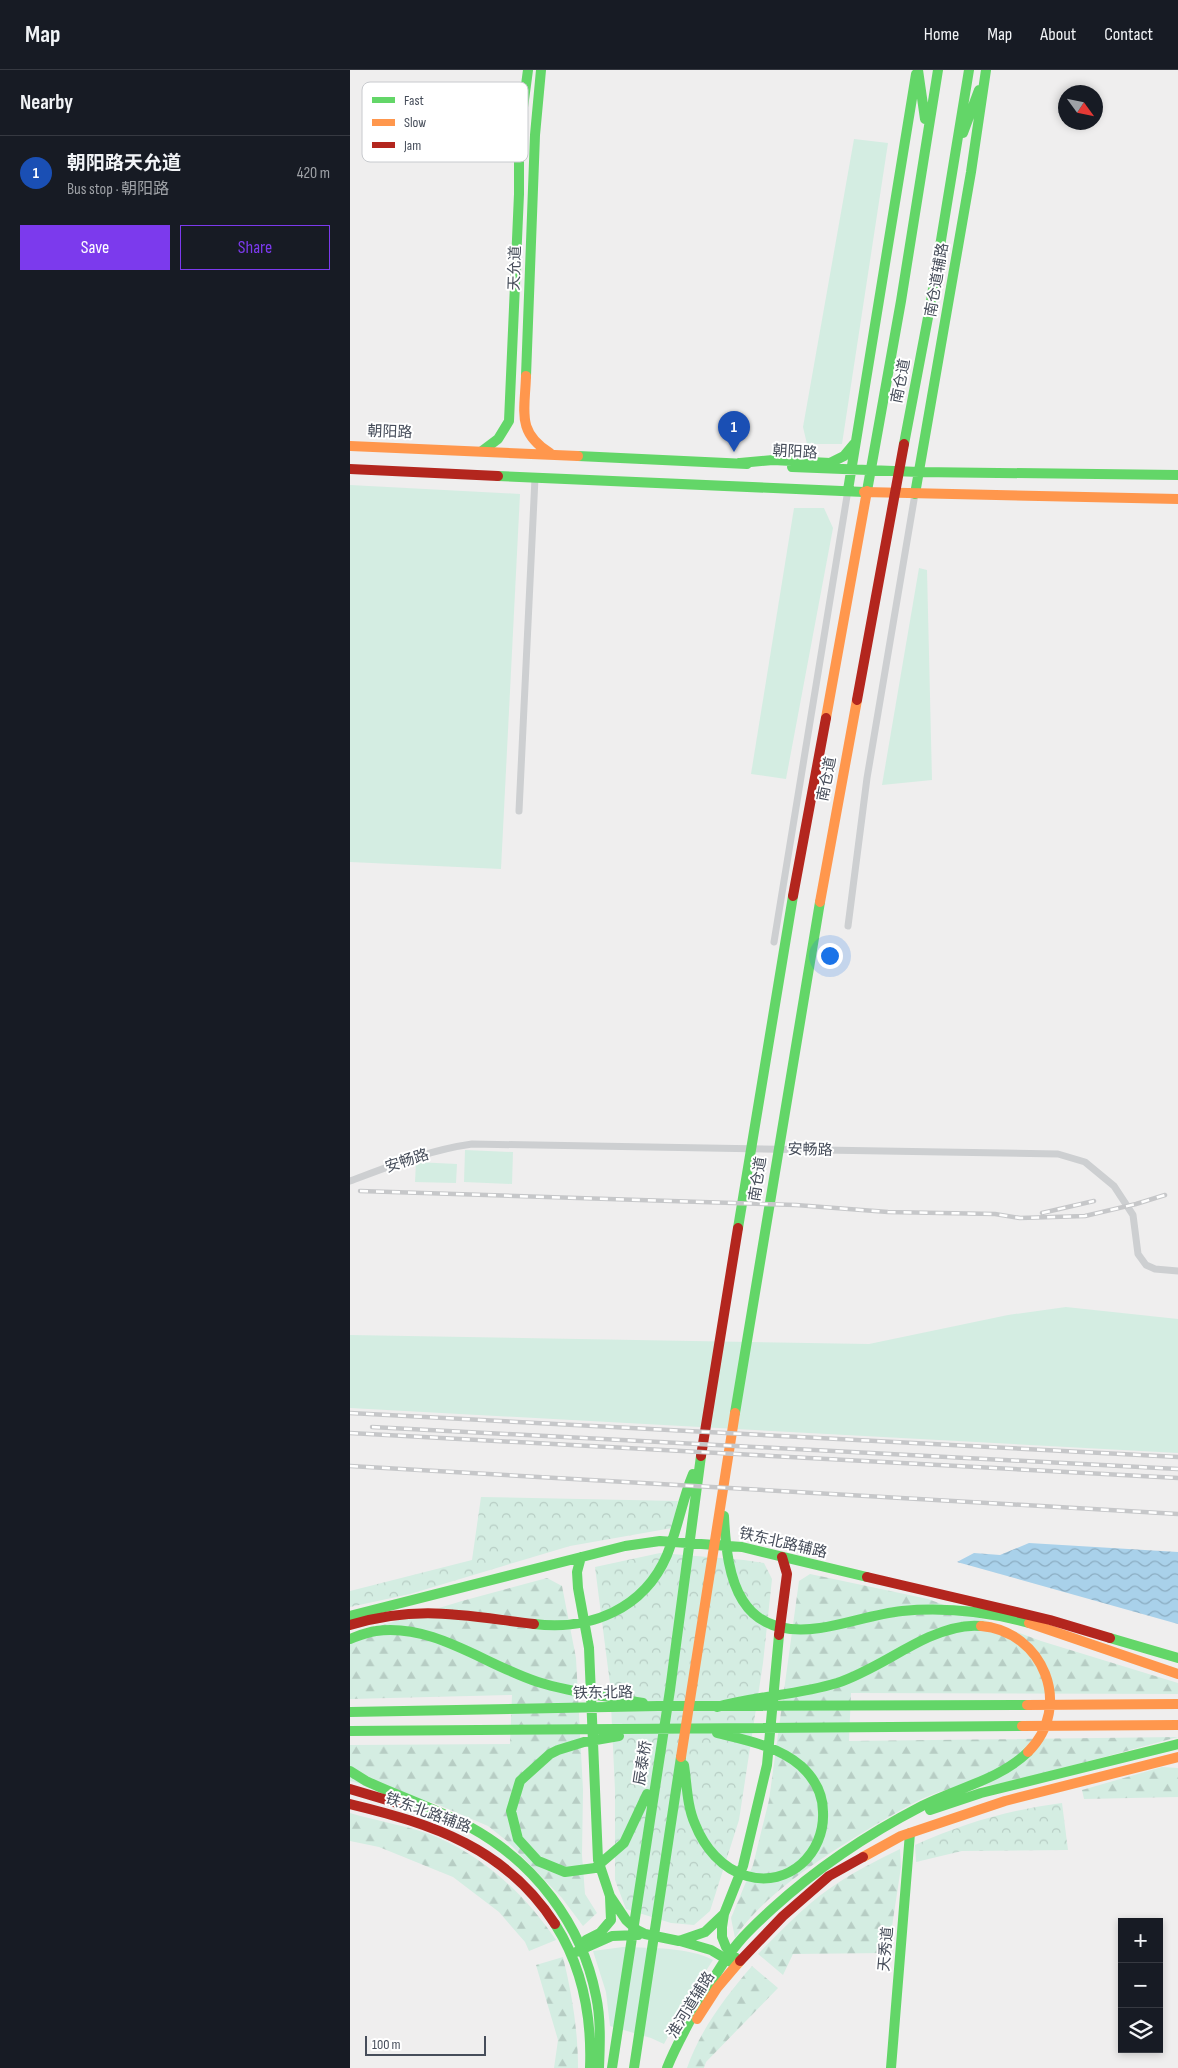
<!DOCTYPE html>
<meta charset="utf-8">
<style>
body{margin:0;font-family:"Sofia Sans Condensed","Noto Sans SC",sans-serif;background:#20242c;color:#f1f3f6}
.controls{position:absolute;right:15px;bottom:15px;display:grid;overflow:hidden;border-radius:0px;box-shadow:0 2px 8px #0003}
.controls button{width:45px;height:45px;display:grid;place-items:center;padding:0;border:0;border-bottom:1px solid #363941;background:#171b24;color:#f1f3f6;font:25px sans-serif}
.compass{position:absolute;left:708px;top:15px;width:45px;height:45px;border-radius:50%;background:#171b24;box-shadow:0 2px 8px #0003;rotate:123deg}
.scale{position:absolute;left:15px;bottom:12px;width:121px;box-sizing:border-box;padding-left:5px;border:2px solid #464d5a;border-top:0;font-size:14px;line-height:18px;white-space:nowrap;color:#464d5a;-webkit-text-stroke:4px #fff;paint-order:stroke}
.you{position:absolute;left:479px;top:885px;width:18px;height:18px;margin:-12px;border:4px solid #fff;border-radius:50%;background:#1a73e8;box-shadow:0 0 0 8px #1a73e833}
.badge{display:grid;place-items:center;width:32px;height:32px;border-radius:50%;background:#7c3aed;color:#fff;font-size:16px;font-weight:700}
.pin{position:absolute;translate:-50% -41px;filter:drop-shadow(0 1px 2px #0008)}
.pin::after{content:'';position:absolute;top:26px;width:18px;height:15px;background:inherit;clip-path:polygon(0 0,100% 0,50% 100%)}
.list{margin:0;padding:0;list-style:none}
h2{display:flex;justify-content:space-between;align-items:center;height:65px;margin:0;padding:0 20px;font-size:21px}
h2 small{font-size:16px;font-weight:400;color:#9ea1a6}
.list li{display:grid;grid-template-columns:32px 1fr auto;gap:15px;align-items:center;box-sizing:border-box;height:75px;padding:0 20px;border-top:1px solid #363941}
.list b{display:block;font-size:19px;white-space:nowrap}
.list p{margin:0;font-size:16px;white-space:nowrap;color:#9ea1a6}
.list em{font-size:16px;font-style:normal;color:#9ea1a6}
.actions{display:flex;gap:10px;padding:15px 20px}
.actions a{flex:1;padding:11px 0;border:1px solid #7c3aed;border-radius:0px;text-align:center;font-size:18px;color:#7c3aed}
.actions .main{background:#7c3aed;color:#fff}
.icon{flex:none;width:28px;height:28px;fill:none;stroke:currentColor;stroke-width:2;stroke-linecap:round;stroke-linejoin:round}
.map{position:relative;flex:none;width:828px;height:1998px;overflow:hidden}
header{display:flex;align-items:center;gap:30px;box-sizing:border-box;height:70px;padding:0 25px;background:#171b24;border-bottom:1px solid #363941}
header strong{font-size:24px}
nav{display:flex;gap:28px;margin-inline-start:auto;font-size:18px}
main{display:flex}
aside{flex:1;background:#171b24}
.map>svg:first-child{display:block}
.green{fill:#d4ede2}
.forest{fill:url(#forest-firs)}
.park{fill:url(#park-crowns)}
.water{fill:url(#water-waves)}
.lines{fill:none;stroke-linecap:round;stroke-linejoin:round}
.street{stroke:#cdcfd1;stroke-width:7}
.fast{stroke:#63d668;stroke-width:10}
.slow{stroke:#ff974d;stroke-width:10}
.jam{stroke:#b3261e;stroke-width:10}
.rail-casing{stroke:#c6c7c9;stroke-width:4.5}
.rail{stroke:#fff;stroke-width:2.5;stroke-dasharray:8;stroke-linecap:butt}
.labels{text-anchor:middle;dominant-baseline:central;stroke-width:4;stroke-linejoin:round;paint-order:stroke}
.street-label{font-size:15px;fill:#464d5a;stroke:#fff}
.key{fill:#fff;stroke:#c8cace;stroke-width:1}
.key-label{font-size:14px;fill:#464d5a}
</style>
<header>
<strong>Map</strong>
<nav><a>Home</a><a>Map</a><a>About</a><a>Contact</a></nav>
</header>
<main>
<aside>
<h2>Nearby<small></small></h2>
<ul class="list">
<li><span class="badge" style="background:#1a4fb4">1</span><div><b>朝阳路天允道</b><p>Bus stop · 朝阳路</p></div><em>420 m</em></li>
</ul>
<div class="actions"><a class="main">Save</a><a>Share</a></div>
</aside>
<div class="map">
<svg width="828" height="1998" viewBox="0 0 828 1998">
<defs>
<pattern id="forest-firs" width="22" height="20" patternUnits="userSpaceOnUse" patternTransform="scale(1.25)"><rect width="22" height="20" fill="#d4ede2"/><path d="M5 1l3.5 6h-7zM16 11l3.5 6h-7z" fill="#b7cdc4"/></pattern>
<pattern id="park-crowns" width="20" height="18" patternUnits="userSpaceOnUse" patternTransform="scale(1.25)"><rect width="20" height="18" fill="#d4ede2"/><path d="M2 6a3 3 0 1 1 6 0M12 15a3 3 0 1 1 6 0" fill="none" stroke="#b7cdc4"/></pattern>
<pattern id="water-waves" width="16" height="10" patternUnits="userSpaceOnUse" patternTransform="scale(1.25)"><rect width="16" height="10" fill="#a9d1ea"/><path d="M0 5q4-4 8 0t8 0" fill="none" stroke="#8bacc1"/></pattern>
</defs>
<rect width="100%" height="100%" fill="#efeeee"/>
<!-- green -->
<path class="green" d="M504,69L538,73L492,374H457L453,357Z
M0,415L170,424L151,799L0,792Z
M444,438H474L483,458L436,709L401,704Z
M569,498L577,500L582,710L532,715Z
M115,1080L163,1082L162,1114L114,1112Z
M66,1092L107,1094L106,1113L65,1112Z
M716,1237L828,1249V1383L0,1338V1265L519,1274L658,1245Z
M273,1877C300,1878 339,1877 363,1890L337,1930L314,1974L301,1968L260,1956L256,1922L243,1881Z"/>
<!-- forest -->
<path class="forest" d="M460,1504L578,1529L691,1571L828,1613V1624L501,1623L499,1671L828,1667C769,1683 711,1699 652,1713C632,1718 608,1715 589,1722C566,1730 546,1743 525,1755C481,1782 412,1824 385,1868L381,1848L403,1795L419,1730L449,1511Z
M197,1508L212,1516L226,1588L233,1720L232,1785L235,1824L247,1843L233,1856L212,1828L157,1771L138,1756L84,1733L0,1711V1675L160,1674L162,1625L0,1629V1565L112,1531Z
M812,1697L828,1698V1727L734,1729L732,1720Z
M0,1743C27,1751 64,1757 89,1768C138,1790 176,1826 206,1870L179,1881L175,1872L149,1842L103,1807L29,1777L0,1771Z
M550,1779L551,1797L538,1883L443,1884L433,1905L408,1884C430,1862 453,1837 479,1819C501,1803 526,1791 550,1779Z
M213,1887C222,1924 228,1960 228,1998H204L208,1970L186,1895Z
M402,1896L428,1918L356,1992L354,1998H337C350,1960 376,1926 402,1896Z"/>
<!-- park -->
<path class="park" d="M131,1427L328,1431L322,1458L220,1476L60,1524L0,1537V1521L122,1490Z
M310,1483L394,1490L414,1493L422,1509L413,1593L389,1750L360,1841L344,1855L321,1853L276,1839L265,1810V1720L260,1614L245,1497Z
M712,1733L718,1780L612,1781L566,1792L565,1775C614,1753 659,1740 712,1733Z"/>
<!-- water -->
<path class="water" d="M679,1473L828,1482V1554L607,1492L624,1483L650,1485Z"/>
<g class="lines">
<!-- street -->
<path class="street" d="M169,741L185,408
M498,856L517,708L565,424
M424,872L498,420
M0,1111C40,1096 79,1080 122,1074L708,1084L735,1092L764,1116L783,1145L788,1184L796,1195L805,1199L828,1201"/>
<!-- fast -->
<path class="fast" d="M568,0L575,49
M613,63L629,20
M176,306L185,65L191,0
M554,374L580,237L619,0
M132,381L148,369L159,351L169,124V67L178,0
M228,386L397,394
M390,393L423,390L480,393L494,386L504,374
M442,397L569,402L828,405
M148,406L514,422
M498,420L566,4
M517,421L551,231L588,0
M565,424L621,102L636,0
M388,1158L443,826
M385,1343L470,832
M374,1446C377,1510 389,1570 470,1558C497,1554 524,1544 552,1541C594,1537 639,1542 679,1553
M231,1487L227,1502L228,1518L239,1578L248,1790L260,1826L276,1850L287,1860L295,1864L329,1871L355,1862L374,1844
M0,1546L275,1476L310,1471L392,1477L517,1507
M184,1554C240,1561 294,1539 317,1485C328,1458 332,1430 343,1404
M760,1568L828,1588
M0,1569C8,1566 17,1562 26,1561C84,1553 135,1595 188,1612C222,1623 258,1626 293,1633
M367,1637C406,1626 448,1625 487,1613C520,1602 548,1581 579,1567C595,1560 613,1554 631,1556
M0,1642L308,1636L677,1635
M0,1661L672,1656
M269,1666L234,1672L208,1680L200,1684L170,1711L161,1741L168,1769L188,1791L215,1802L245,1798L274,1773L297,1724
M334,1695C337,1715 337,1736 345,1754C354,1777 372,1799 397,1806C439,1818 475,1783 473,1742C473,1724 464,1708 451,1696C428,1676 395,1670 367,1663
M0,1701L16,1711C50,1727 87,1739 120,1757C184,1792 232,1854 246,1926C251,1949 250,1974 249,1998
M580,1740L631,1723L828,1674
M205,1854C233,1898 242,1946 240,1998
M236,1870L250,1863L261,1850L260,1827
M330,1871L361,1880L381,1892
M226,1882L262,1866L288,1865
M385,1887L376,1877L372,1867V1857L374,1844L393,1796L417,1695L429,1565
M262,1998L320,1620L351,1386
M284,1998L331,1687
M317,1998C324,1980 333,1964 342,1947C356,1922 369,1896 388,1873C398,1861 410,1850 422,1839C467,1798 518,1764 572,1736C607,1718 649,1710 678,1682
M541,1998L560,1763"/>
<!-- slow -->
<path class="slow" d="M176,306C175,341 166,362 200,383
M0,376L228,386
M514,422L828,429
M476,648L517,421
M470,832L507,630
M679,1553L828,1604
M631,1556C693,1561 724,1636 678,1682
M677,1635L828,1634
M672,1656L828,1655
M331,1687L385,1343
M513,1787L551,1766L655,1731L828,1687
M347,1949L367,1918L390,1891"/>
<!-- jam -->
<path class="jam" d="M0,399L148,406
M507,630L554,374
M443,826L476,648
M351,1386L388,1158
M517,1507L700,1550L760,1568
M0,1555C70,1534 115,1546 184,1554
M429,1565L437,1504L432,1487
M0,1719L47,1733
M0,1734C83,1754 156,1778 205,1854
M390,1891L433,1846L479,1806L513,1787"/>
<!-- rail casing -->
<g class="rail-casing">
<path id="rail" d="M10,1121L446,1135L538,1142L645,1144L670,1148L735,1146L786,1134L815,1125
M692,1143L744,1131
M0,1343L828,1387
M22,1357L828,1399
M0,1363L828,1408
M0,1396L828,1444"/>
</g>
<!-- rail -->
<use href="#rail" class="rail"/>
</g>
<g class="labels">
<!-- street labels -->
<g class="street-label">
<text transform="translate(165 198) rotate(-88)">天允道</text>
<text transform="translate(587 210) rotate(-80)">南仓道辅路</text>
<text transform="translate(551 311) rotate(-79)">南仓道</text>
<text transform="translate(40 362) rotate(2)">朝阳路</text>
<text transform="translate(445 382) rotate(3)">朝阳路</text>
<text transform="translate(477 709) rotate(-79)">南仓道</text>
<text transform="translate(460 1080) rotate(1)">安畅路</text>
<text transform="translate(57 1091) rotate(-18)">安畅路</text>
<text transform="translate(408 1109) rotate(-81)">南仓道</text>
<text transform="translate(433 1473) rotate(13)">铁东北路辅路</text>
<text transform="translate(253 1623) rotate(-1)">铁东北路</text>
<text transform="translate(293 1693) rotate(-81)">辰泰桥</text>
<text transform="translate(78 1743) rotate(20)">铁东北路辅路</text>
<text transform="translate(536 1879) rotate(-85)">天秀道</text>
<text transform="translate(341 1935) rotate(-58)">淮河道辅路</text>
</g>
</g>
<!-- legend -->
<rect x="12" y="12" width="166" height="80" rx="8" class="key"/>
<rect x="22" y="27" width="23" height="6" fill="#63d668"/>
<rect x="22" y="49" width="23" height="7" fill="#ff974d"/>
<rect x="22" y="72" width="23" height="6" fill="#b3261e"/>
<g class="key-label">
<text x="54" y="35">Fast</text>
<text x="54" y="57">Slow</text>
<text x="54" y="80">Jam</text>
</g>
</svg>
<div class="controls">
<button>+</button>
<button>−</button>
<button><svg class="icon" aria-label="layers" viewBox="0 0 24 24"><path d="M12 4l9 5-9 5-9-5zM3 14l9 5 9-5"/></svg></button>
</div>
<svg class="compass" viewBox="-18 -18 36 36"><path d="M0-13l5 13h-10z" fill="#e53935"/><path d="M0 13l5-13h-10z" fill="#9ea1a6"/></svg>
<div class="scale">100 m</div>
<div class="you"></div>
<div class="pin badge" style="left:384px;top:382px;background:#1a4fb4">1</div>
</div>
</main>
